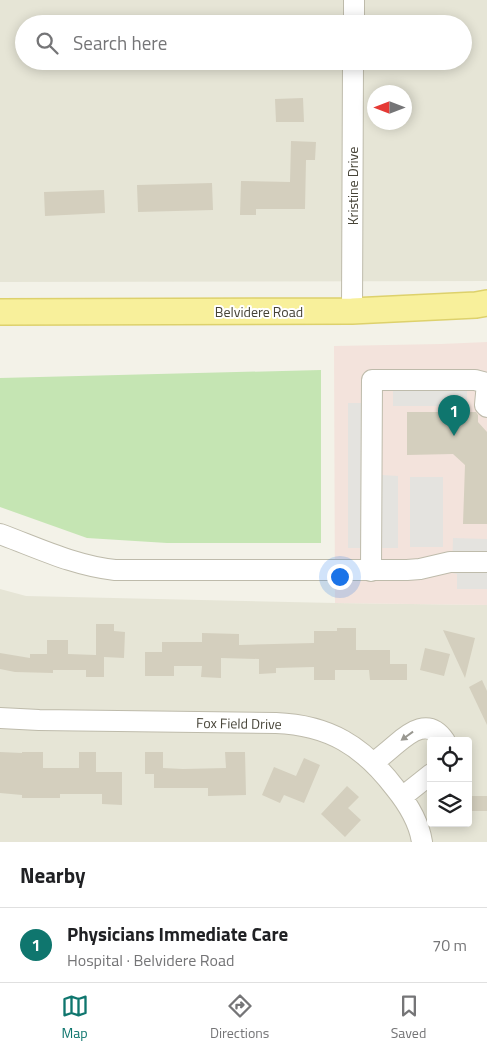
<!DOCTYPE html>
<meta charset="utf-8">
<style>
body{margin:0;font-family:"Titillium Web",sans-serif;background:#f6f6f6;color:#202124}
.controls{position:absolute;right:15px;bottom:15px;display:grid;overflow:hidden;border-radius:5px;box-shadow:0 2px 12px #0003}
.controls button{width:45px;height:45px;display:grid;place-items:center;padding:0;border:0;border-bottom:1px solid #e0e0e0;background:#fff;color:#202124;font:25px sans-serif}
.compass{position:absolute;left:367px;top:85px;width:45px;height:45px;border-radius:50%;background:#fff;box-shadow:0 2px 12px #0003;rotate:270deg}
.you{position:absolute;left:339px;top:576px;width:18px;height:18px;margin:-12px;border:4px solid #fff;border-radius:50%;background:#1a73e8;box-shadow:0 0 0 8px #1a73e833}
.badge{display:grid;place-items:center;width:32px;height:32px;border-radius:50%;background:#0f766e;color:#fff;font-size:16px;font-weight:700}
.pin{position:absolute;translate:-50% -41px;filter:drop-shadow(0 1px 2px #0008)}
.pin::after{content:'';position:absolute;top:26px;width:18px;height:15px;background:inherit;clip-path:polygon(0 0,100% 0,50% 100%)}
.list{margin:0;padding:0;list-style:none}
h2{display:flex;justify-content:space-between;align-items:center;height:65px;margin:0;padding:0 20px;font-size:21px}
h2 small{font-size:16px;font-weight:400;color:#757577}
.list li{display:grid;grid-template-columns:32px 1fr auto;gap:15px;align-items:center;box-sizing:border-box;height:75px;padding:0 20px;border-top:1px solid #e0e0e0}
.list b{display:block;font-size:19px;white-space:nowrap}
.list p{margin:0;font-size:16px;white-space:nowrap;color:#757577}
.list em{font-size:16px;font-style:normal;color:#757577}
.icon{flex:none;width:28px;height:28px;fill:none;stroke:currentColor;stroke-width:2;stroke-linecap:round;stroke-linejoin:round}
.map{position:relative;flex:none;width:487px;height:842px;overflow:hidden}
.search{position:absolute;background:#fff;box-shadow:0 2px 12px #0003;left:15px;right:15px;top:15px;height:55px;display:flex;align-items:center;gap:12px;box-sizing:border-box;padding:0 18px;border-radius:28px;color:#757577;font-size:19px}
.sheet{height:140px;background:#fff}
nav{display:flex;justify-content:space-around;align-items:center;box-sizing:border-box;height:70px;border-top:1px solid #e0e0e0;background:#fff;font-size:14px;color:#757577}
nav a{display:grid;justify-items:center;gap:2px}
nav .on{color:#0f766e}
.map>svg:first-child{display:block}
.residential{fill:#e6e5d6;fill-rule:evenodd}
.medical{fill:#f3e3dc}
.green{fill:#c5e5b3}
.parking{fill:#e4e3df}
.building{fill:#d4cfbe}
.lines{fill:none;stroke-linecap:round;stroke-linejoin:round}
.minor-casing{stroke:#bebbab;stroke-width:22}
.major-casing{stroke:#ddd16c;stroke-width:28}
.minor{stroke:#fff;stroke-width:20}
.major{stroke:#f8f09b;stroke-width:25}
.oneway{fill:#999891}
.labels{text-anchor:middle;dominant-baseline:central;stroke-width:4;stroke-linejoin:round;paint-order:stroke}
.street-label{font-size:14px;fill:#464337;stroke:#fff}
</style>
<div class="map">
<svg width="487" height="842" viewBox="0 0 487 842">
<rect width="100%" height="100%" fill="#f3f2e8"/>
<!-- residential -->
<path class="residential" d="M0,0H487V281L0,282ZM24,24H463V61H24ZM374,92H404V122H374Z
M0,589L26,596L335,603L487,605V842H0ZM431,741H468V823H431Z"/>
<!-- medical -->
<path class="medical" d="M487,342V605L335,603L334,346L441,344Z"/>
<!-- green -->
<path class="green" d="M321,370V543H167L87,538L0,507V378Z"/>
<!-- parking -->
<path class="parking" d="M393,371L467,372V406H393Z
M348,403H382V475L398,476V548H348Z
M410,477H443V547H410Z
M453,538L487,539V589H457V574L452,573Z"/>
<!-- building -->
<path class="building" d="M303,98L304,122H276L275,99Z
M291,141L316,142L315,160H306L305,209H256V215H240L241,181L290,182Z
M212,183L213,210L138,212L137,185Z
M104,190L105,213L45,216L44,192Z
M407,412H476L478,415V422L487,432V524H463L465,465L453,454L407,455Z
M96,624H114V631L125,632L124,658L104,657V677H86V670H53V673L15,672L0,669V653L30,658V654H47V640H68V654L96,655Z
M337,628H356V650H390V664H407V680H370L369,670H335V680H314V667L276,668V673L259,674V659L221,658V678L201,677L202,666H174V676H145V652H162V642H202V633L239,634V645L314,643V631H337Z
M443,630L475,638L465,678Z
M425,648L450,654L444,676L420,670Z
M482,680L487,691V725L469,687Z
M0,752L22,753V752H43V768H79V752H96V772H122V805L102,804V794H60V798H22V795L0,793Z
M145,752H163V768L183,769L226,768L225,752H245L246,795L208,796V788H154V774H145Z
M304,758L320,765L304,803L284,795L280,803L262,795L274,767L296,776Z
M347,786L359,797L348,808L361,820L345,837L321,814Z
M468,796H487V811H468Z"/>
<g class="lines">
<!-- minor casing -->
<g class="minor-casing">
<path id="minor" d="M354,24V0
M352,311L353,61
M487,383L485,405L487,407
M0,534C38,548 75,566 115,570H407L420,569L450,562H487
M371,571L372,380H475L487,383
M0,718L39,720L276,723C329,725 363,746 395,788C408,804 419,822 422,842
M373,763C381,757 388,751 395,745C410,732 429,717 445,741
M402,797L431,774"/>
</g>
<!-- major casing -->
<g class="major-casing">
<path id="major" d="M0,312L352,311L476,305L487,303"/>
</g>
<!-- minor -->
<use href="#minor" class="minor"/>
<!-- major -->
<use href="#major" class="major"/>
</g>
<!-- one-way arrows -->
<defs><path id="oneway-solid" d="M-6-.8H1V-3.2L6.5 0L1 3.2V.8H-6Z" transform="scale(1.25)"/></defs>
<use class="oneway" href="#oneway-solid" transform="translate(407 736) rotate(144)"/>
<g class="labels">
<!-- street labels -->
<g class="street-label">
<text transform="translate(352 186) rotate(-90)">Kristine Drive</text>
<text x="259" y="311">Belvidere Road</text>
<text transform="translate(239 723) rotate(1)">Fox Field Drive</text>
</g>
</g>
</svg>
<div class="controls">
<button><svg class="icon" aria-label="locate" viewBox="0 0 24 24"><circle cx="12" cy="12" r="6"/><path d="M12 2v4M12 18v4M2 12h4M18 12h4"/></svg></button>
<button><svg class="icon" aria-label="layers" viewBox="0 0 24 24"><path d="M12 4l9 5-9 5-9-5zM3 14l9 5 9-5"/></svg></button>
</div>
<svg class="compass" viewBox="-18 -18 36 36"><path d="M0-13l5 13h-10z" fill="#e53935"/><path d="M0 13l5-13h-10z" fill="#757577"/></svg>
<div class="you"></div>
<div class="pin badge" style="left:454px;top:436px">1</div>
<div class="search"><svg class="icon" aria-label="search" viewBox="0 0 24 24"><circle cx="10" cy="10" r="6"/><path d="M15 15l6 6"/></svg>Search here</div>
</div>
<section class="sheet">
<h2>Nearby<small></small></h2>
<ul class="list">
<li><span class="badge">1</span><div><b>Physicians Immediate Care</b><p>Hospital · Belvidere Road</p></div><em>70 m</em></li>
</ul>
</section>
<nav>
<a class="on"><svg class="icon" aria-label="map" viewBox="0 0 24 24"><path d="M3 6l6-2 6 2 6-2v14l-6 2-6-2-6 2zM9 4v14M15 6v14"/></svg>Map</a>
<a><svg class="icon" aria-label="directions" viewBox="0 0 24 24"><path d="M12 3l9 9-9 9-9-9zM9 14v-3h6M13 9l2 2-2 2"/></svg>Directions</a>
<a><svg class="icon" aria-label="saved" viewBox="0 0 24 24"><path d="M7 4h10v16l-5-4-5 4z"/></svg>Saved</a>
</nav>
